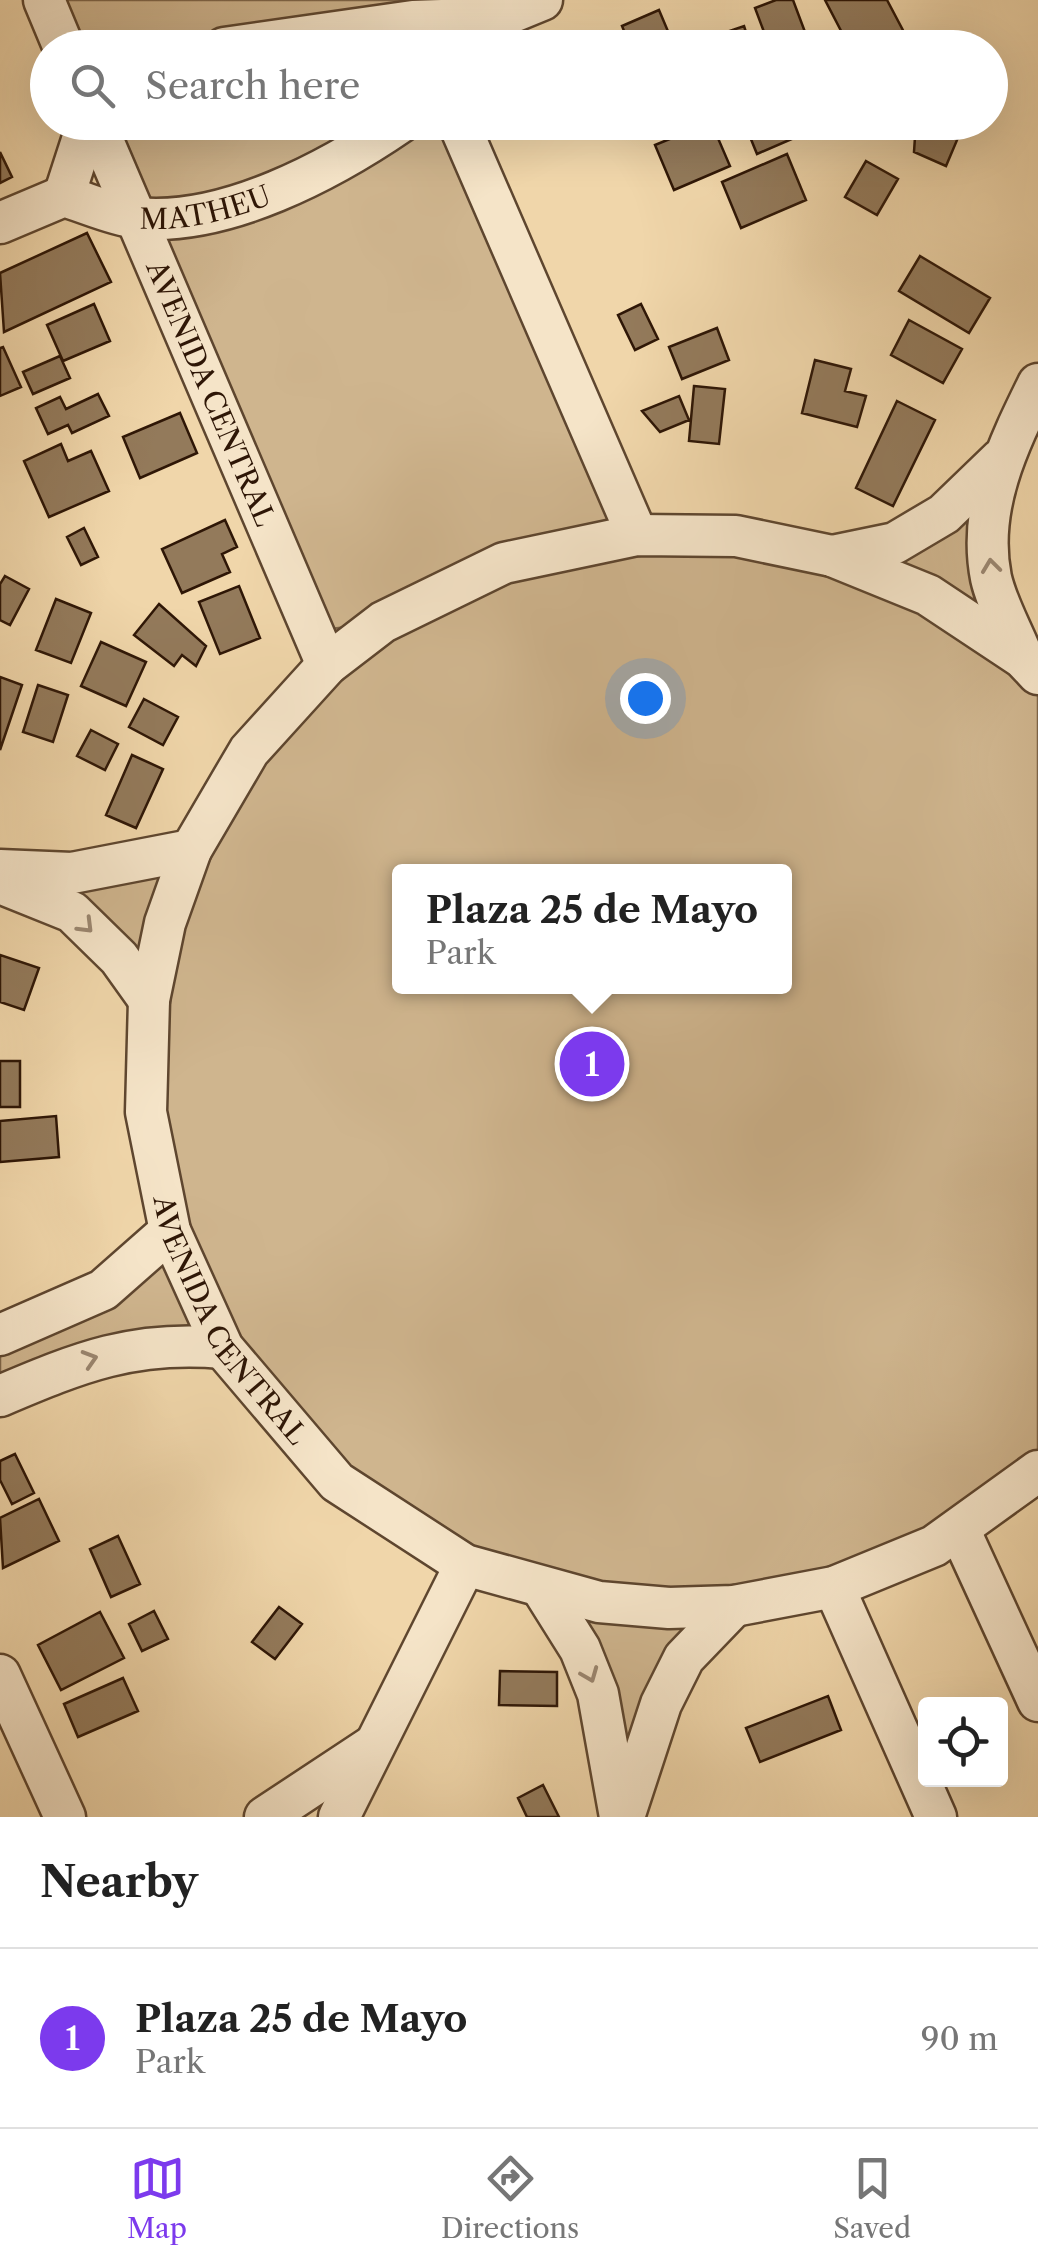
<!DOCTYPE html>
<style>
body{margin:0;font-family:"Libre Caslon Text",serif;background:#f6f6f6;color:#222}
.controls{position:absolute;right:30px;bottom:30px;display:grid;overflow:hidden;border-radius:10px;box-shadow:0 10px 40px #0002}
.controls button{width:90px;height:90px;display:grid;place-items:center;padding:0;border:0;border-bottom:2px solid #e0e0e0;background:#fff;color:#222;font:50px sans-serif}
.you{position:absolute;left:645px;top:698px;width:35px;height:35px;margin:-25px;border:8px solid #fff;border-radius:50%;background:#1a73e8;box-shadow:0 0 0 15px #1a73e833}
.badge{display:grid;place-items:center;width:65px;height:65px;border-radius:50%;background:#7c3aed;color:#fff;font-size:32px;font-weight:700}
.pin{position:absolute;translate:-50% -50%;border:5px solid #fff;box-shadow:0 2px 10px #0006}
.popup{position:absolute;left:392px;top:864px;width:400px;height:130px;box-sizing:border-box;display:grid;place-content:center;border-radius:10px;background:#fff;filter:drop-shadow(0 2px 8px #0005);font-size:32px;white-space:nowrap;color:#767676}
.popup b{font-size:38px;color:#222}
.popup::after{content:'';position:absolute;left:50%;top:100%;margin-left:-20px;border:20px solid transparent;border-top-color:#fff}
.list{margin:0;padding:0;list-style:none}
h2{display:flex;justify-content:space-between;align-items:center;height:130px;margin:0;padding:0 40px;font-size:42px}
h2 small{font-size:32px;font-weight:400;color:#767676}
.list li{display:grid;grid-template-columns:65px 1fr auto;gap:30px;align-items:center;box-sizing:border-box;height:180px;padding:0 40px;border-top:2px solid #e0e0e0}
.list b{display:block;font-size:38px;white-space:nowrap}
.list p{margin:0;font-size:32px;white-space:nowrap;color:#767676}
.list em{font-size:32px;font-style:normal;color:#767676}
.icon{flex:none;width:55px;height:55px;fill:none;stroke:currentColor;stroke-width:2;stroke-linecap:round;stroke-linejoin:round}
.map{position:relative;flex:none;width:1038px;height:1817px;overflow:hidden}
.search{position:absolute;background:#fff;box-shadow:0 10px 40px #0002;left:30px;right:30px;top:30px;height:110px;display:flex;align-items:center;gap:25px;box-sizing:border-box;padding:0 35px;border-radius:55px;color:#767676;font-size:38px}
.sheet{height:310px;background:#fff}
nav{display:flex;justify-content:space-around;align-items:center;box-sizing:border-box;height:140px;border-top:2px solid #e0e0e0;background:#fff;font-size:28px;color:#767676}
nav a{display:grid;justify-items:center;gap:5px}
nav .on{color:#7c3aed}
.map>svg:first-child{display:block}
.green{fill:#cfb58e;stroke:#7e664a;stroke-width:2.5;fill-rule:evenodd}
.building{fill:#937a5b;stroke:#2e1606;stroke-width:2.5}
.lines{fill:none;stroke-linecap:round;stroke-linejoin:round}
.minor-casing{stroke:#5e462f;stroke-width:45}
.minor{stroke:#f5e4c8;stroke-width:40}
.oneway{stroke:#9b8771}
.labels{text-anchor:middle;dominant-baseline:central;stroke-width:10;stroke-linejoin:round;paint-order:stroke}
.street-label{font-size:28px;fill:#2e1606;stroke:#f5e4c8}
</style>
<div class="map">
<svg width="1038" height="1817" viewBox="0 0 1038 1817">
<rect width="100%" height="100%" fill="#f0d6aa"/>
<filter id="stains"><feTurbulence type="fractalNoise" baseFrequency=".002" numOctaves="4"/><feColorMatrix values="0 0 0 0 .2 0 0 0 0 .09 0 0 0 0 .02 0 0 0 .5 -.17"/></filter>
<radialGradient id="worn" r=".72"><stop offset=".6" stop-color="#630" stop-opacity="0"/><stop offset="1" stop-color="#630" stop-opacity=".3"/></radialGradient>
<!-- green -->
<path class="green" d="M43,0H404L425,47H63Z
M95,123H458L637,535L895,543L1001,459L987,529L1038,674V1483L888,1565L734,1606L684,1658L624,1817L543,1590L337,1482L223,1348L0,1398V1335L170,1231L146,1017L119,958L0,883L191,850L227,782L380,623L314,631ZM400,872H784V986H400Z"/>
<!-- building -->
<path class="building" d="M776,0H793L811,48H770L755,8Z
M825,0H887L906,36L884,48H850Z
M659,10L675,48H631L622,26Z
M744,26L751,48H699L697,42Z
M711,122L730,166L674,190L655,145Z
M744,122H788L794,138L757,154Z
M916,122H936L960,133L946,166L914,152Z
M0,152L12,177L0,183Z
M787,154L806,200L741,228L722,182Z
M866,161L898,179L877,215L845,197Z
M87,233L111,282L4,332L0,273Z
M920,256L990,298L969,333L899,291Z
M94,304L110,341L63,361L47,325Z
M641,304L658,339L635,350L618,315Z
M909,320L962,349L943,383L891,355Z
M717,328L729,360L682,379L669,347Z
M3,347L21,387L0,396V348Z
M60,356L70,378L33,394L23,372Z
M815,360L851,369L845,391L866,396L857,427L802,413Z
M694,386L725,389L719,444L689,441Z
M98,394L109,416L72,433L68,425L48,434L36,408L60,397L66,409Z
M679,396L689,420L660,432L642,411Z
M897,401L935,420L893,506L856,488Z
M180,413L197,453L140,478L123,437Z
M61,444L68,461L91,451L109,491L49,517L24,461Z
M225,520L237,547L222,554L230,572L182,593L162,549Z
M84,528L98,557L81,565L67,537Z
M5,576L29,589L10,625L0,620V584Z
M239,586L260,638L220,654L199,602Z
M56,599L91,613L71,663L36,650Z
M159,604L206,646L196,666L182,655L174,666L134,635Z
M101,642L146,662L126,706L81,686Z
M0,677L22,685L0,750Z
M38,685L68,695L53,742L23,732Z
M144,699L178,717L163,745L129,727Z
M91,730L118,744L105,770L77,756Z
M132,755L163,769L136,828L106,815Z
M0,955L39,968L24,1010L0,1002Z
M0,1061H20V1107H0Z
M56,1116L59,1157L0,1162V1121Z
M15,1454L34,1493L12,1504L0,1480V1461Z
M39,1499L59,1541L3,1568L0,1518Z
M118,1536L140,1584L111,1597L90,1549Z
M279,1607L302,1624L275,1659L252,1642Z
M154,1611L168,1639L142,1651L129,1624Z
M100,1612L124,1658L61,1690L38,1645Z
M500,1671L557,1672V1706L499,1705Z
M123,1678L138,1711L78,1737L64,1704Z
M828,1696L841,1730L760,1762L746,1728Z
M543,1785L559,1817H527L518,1798Z"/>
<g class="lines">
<!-- minor casing -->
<g class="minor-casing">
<g id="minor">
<path d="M44,0L64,48"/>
<path d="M224,48L413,21L498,18L542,0"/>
<path id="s1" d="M95,122L327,665"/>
<path d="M458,122L637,535"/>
<path d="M64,196L88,122"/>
<path id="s2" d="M0,223L64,196C87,203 113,215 137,218C225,227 331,170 401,122"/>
<path d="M832,556L895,543L944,514L1001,459"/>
<path d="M1023,658C1013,632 997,605 991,578C977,508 1008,445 1038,384"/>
<path id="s3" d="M1038,674L1023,658L928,595L832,556L736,536L637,535L504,563L383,622L327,665L249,751L191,850L165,923L149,1000L146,1112L170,1231L223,1348L337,1482L465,1565L599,1602L669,1608L734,1606L834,1587L934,1546L1038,1471"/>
<path d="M0,870L72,873L191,850"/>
<path d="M0,883L72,912L119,958L149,1000"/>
<path d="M0,1335L103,1290L170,1231"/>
<path d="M0,1396C80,1362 134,1340 223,1348"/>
<path d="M959,1529L1038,1701"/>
<path d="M834,1587L936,1817"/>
<path d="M543,1590L580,1649L598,1694L620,1817"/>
<path d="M0,1675L65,1817"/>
<path d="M265,1817L374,1745"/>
<path d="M339,1817L465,1565"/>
<path d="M624,1817L661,1704L684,1658L734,1606"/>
</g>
</g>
<!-- minor -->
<use href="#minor" class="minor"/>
</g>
<!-- one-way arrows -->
<defs><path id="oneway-chevron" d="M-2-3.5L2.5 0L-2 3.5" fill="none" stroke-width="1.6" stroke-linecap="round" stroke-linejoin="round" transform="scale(2.5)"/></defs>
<g class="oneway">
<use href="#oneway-chevron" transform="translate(991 566) rotate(-97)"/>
<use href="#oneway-chevron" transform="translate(86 926) rotate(45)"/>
<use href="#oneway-chevron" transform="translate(90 1359) rotate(-17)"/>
<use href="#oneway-chevron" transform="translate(590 1675) rotate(68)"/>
</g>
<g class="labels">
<!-- street labels -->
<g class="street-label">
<text stroke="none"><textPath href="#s2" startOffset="215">MATHEU</textPath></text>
<text stroke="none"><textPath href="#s1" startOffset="295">AVENIDA CENTRAL</textPath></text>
<text stroke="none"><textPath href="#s3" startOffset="1505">AVENIDA CENTRAL</textPath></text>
</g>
</g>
<rect width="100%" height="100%" filter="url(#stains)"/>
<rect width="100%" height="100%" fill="url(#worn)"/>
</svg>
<div class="controls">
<button><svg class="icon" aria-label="locate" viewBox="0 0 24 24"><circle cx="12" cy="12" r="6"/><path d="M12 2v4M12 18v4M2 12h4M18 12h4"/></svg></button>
</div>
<div class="you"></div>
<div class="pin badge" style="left:592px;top:1064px">1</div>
<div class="popup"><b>Plaza 25 de Mayo</b>Park</div>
<div class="search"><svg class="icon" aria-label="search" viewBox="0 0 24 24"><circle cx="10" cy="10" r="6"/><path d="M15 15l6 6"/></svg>Search here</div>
</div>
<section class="sheet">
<h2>Nearby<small></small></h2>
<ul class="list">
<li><span class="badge">1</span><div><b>Plaza 25 de Mayo</b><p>Park</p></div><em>90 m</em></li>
</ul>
</section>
<nav>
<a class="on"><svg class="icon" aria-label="map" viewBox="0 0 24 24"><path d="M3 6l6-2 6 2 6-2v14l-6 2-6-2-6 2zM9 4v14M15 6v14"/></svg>Map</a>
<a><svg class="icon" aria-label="directions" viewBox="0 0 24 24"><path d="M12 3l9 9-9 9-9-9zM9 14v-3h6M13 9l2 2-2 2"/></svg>Directions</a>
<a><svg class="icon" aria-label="saved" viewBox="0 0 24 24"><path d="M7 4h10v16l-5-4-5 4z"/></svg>Saved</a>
</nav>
